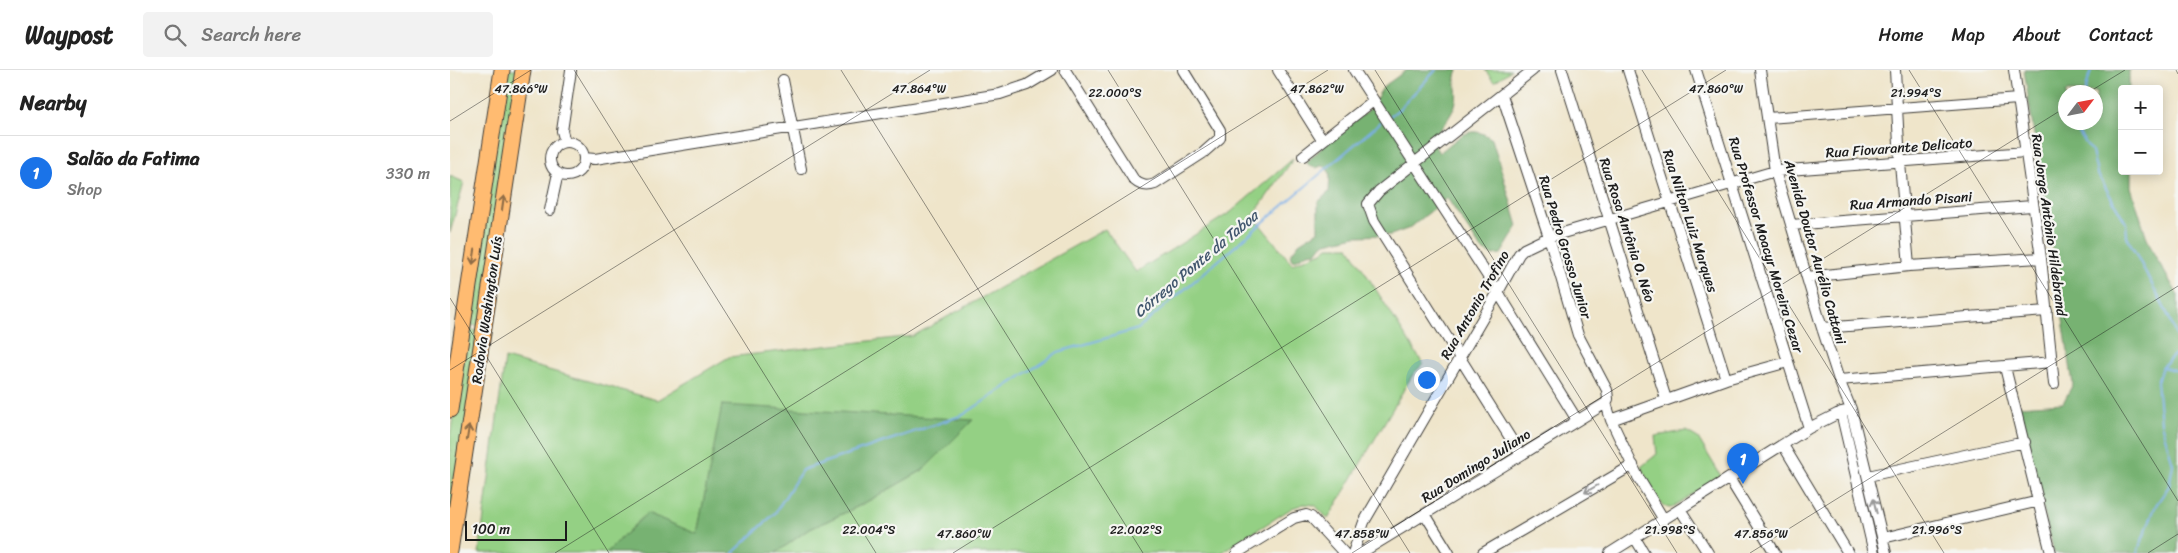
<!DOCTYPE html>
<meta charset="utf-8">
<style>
body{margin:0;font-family:Sriracha,sans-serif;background:#f2f2f2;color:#222}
.controls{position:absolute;right:15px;top:15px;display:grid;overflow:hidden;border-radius:5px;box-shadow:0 2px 12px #0003}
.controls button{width:45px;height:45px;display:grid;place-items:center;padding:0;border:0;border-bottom:1px solid #e0e0e0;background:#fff;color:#222;font:25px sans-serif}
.compass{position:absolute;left:1608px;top:15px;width:45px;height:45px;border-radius:50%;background:#fff;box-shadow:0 2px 12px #0003;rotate:58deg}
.scale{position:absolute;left:15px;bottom:12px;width:102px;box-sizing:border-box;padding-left:5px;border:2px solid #1c1c1c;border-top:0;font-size:14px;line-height:18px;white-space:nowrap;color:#1c1c1c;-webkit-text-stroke:4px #f6f6f2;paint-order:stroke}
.you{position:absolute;left:976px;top:309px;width:18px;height:18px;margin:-12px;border:4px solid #fff;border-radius:50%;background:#1a73e8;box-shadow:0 0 0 8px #1a73e833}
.badge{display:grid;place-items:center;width:32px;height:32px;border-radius:50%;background:#1a73e8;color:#fff;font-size:16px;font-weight:700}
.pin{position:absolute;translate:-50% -41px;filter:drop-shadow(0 1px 2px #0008)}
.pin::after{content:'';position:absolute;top:26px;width:18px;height:15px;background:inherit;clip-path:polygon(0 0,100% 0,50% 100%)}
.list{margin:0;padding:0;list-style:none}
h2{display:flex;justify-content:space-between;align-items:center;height:65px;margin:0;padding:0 20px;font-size:21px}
h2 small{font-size:16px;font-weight:400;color:#767676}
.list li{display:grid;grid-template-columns:32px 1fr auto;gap:15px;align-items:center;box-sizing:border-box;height:75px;padding:0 20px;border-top:1px solid #e0e0e0}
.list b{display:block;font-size:19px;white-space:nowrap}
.list p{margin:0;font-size:16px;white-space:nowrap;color:#767676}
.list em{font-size:16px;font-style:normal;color:#767676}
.icon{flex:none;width:28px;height:28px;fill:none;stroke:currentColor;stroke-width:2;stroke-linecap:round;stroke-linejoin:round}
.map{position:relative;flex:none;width:1728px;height:483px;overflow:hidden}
header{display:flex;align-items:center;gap:30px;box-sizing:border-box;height:70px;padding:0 25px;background:#fff;border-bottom:1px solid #e0e0e0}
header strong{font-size:24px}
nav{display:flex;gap:28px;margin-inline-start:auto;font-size:18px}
.search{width:350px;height:45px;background:#f2f2f2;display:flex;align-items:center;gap:12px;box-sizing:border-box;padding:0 18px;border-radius:5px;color:#767676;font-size:19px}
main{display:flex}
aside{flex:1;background:#fff}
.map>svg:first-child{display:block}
.green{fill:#94d084;stroke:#587650}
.forest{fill:#77b272;stroke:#4a6747;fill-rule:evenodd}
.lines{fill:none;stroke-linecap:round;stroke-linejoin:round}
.stream{stroke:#7aafe8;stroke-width:2}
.minor-casing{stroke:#3c3a36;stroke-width:12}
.highway-casing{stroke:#3c3a36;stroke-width:17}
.minor{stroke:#fff;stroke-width:10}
.highway{stroke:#ffbb71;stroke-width:15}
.oneway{stroke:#8e6c46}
.oneway2{stroke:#999}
.ticks{fill:none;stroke:#1c1c1c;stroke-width:1;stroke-opacity:0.45}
.labels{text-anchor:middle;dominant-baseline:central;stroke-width:4.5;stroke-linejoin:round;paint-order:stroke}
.street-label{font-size:14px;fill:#1c1c1c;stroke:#f6f6f2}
.water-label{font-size:15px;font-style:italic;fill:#42576e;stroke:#f6f6f2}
.ticks-label{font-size:12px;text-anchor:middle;fill:#1c1c1c;stroke:#f6f6f2;stroke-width:4.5;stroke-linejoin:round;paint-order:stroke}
</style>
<header>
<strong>Waypost</strong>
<div class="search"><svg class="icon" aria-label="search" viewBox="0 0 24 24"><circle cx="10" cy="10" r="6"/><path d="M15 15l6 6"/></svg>Search here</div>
<nav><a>Home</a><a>Map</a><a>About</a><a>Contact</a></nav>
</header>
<main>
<aside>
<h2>Nearby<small></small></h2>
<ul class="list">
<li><span class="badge">1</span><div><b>Salão da Fatima</b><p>Shop</p></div><em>330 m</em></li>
</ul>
</aside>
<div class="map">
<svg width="1728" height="483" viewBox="0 0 1728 483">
<rect width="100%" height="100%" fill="#f6f6f2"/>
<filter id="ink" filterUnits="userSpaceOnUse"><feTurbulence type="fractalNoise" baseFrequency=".02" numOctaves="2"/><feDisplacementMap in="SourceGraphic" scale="10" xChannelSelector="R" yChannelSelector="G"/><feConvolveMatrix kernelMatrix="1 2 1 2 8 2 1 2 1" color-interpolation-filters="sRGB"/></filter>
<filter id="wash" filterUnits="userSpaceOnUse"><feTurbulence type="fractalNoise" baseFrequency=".0096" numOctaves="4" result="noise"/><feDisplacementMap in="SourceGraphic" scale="20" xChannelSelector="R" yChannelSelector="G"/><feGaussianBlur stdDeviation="1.12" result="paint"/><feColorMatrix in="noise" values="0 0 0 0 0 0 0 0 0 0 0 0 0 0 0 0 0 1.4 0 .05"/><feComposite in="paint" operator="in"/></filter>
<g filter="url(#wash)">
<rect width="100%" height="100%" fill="#efe5ca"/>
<!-- green -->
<path class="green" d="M56,0H69L31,257L22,255L21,259L29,262L0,460V367Z
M1035,0H1061L1044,12Z
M844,88L803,146L842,194L872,182L878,177H899L973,294L963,304L878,449L865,435L854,434L842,438L771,483H326L356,461L411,435L473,400L273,335L247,465L197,443L156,483H29L55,288L207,330L279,287L463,266L655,159L686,202L781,142Z
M0,106L14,112L0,163Z
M1236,361L1248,368L1271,406L1221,438C1207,439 1197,408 1191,397L1207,384L1205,366Z"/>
<!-- forest -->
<path class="forest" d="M957,0H1008C1003,10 1008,20 1006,31C1004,45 989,59 982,71L989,83C1008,69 1019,52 1042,69L1068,156L1051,184L1042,185L1032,180L997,128L960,158L941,165L905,166L872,174L866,182L858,183L844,191L840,185L849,173L868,161V132L879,122L880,103L874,95L866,98L859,96L857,92L880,70L919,40L934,16Z
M1574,0H1679V19H1672V101H1681V117L1696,165L1704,184L1728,225V483H1604L1568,336L1613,333L1623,314ZM1616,22H1646V52H1616Z
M272,335L523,350L473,400L411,435L356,461L326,483H156L197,443L247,464Z"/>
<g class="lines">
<!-- stream -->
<path class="stream" d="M1635,22L1641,0
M940,46L949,39L986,0
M1625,52V58L1642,82L1647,103L1676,153L1677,167L1718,245L1728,271
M1712,297L1728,301
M283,483L325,443L352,400L513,345L608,282L688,259L931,52
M1687,483L1706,435L1719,416L1723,394L1711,353L1707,312L1712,297L1728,281"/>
</g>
</g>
<g filter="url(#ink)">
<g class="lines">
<!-- minor casing -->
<g class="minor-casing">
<path id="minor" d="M615,0L684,110C691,116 697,117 705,114L753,83L770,68V60L733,0
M828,0L872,70
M904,0L1048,222L1127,350
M1112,0L1216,329
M1178,0L1276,309
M1246,0L1359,358
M1445,0L1450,93L1459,196
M1564,0L1591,188L1604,314
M333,10L351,99
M1052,25L1099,167L1128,265L1157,320L1158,329L1156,333L1161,350L1188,407L1214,450
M1318,48L1568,29
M100 89a17 17 0 1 1 34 0a17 17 0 1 1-34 0Z
M115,72L112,61L121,0
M853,86L923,31
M134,88L145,89L550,24L577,15L602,0
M100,140L108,103
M1341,155L1582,136
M1357,207L1459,196L1591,188
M1372,258L1597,241
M1555,297L1601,483
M1389,310L1602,292
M1401,339L1436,483
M1391,342L1424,483
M1161,350L1276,309L1338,292
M1333,375L1398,483
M1071,385L924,151L918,134L929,121L1083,0
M1418,406L1575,372
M1279,408L1325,483
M1230,439L1258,483
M975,444L999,483
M1185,468L1194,483
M1433,468L1589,431
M787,483L844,448L856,445L861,447L894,483
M903,483L914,452L1048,222L1069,184L1074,179L1099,167L1325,101L1576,82
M911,483L1156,333
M1033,483L1183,395
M1160,483L1359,358L1387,344L1401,339L1389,310L1372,258L1325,101L1310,0"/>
</g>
<!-- highway casing -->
<g class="highway-casing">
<path id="highway" d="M0,340L52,0
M0,481L73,0"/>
</g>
<!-- minor -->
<use href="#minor" class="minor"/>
<!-- highway -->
<use href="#highway" class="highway"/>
</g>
<!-- one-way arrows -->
<defs><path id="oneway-shaft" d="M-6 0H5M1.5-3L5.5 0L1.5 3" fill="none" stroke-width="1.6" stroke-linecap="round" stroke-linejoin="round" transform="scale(1.25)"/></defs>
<g class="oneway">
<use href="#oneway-shaft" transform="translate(53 133) rotate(-82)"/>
<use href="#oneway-shaft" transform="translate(24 187) rotate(99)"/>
<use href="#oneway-shaft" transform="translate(18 363) rotate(-81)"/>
</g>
<g class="oneway2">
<use href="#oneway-shaft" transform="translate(1141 419) rotate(150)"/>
<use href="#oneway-shaft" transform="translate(1425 436) rotate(-103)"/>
</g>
</g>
<!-- ticks -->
<path class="ticks" d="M124,0L426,483M391,0L693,483M658,0L960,483M925,0L1227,483M1192,0L1494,483M1459,0L1728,431M1726,0L1728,4M1639,22L1675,0M0,51L81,0M0,228L159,483M0,300L480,0M105,483L878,0M503,483L1276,0M902,483L1616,37M1300,483L1728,216M1698,483L1728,464"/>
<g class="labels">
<!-- street labels -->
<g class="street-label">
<text transform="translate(1449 78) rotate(-4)">Rua Fiovarante Delicato</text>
<text transform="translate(1461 131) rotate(-4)">Rua Armando Pisani</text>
<text transform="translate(1240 151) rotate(72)">Rua Nilton Luiz Marques</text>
<text transform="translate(1599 155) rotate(82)">Rua Jorge Antônio Hildebrand</text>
<text transform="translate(1177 160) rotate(72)">Rua Rosa Antônia O. Néo</text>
<text transform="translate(1316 175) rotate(73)">Rua Professor Moacyr Moreira Cezar</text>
<text transform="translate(1115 177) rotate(73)">Rua Pedro Grosso Junior</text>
<text transform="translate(1365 182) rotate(74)">Avenida Doutor Aurélio Cattani</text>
<text transform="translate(1025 235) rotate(-60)">Rua Antonio Trofino</text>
<text transform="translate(37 240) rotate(-82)">Rodovia Washington Luís</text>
<text transform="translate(1026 396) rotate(-32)">Rua Domingo Juliano</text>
</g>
<!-- water labels -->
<g class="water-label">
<text transform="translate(746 194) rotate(-40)">Córrego Ponte da Taboa</text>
</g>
</g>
<g class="ticks-label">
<text x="71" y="23">47.866°W</text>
<text x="867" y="23">47.862°W</text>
<text x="1266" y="23">47.860°W</text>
<text x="469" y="23">47.864°W</text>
<text x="1466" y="27">21.994°S</text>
<text x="665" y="27">22.000°S</text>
<text x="419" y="464">22.004°S</text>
<text x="686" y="464">22.002°S</text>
<text x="1220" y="464">21.998°S</text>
<text x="1487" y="464">21.996°S</text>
<text x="514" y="468">47.860°W</text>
<text x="912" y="468">47.858°W</text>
<text x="1311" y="468">47.856°W</text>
</g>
</svg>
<div class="controls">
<button>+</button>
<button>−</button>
</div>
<svg class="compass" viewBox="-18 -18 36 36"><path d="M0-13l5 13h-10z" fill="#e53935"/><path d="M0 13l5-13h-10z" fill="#767676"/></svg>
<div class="scale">100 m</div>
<div class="you"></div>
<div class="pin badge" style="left:1293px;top:414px">1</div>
</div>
</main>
